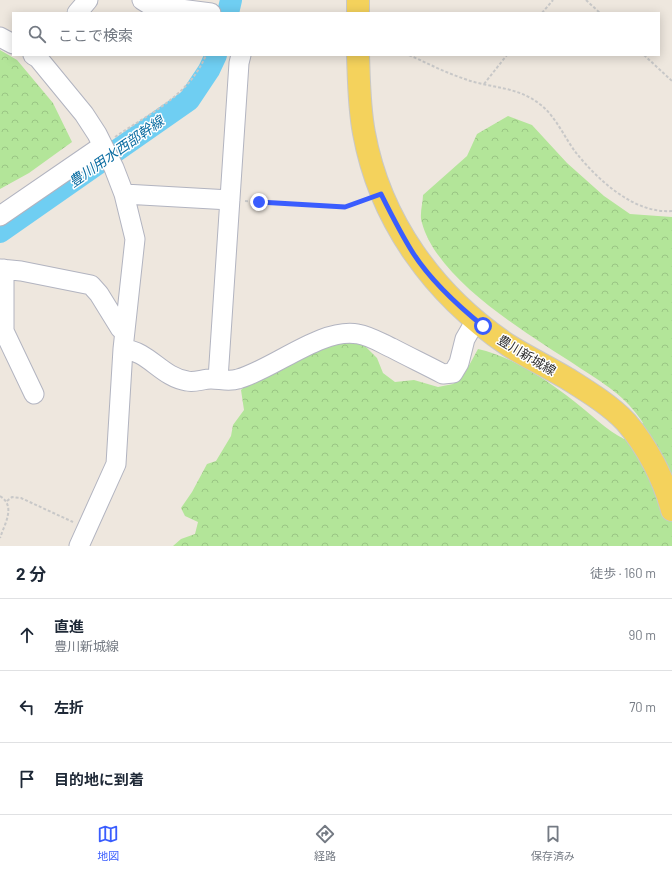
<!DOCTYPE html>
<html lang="ja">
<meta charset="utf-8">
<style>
body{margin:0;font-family:Barlow,"Noto Sans JP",sans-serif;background:#f6f6f7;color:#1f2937}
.stop{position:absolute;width:12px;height:12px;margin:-9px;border:3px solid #3a5dfe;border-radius:50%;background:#fff}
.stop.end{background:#3a5dfe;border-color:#fff;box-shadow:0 1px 4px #0008}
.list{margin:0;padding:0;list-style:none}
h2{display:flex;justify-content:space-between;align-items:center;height:52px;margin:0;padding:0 16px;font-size:17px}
h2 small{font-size:13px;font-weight:400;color:#747a83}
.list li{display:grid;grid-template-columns:26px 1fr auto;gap:12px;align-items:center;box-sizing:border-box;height:72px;padding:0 16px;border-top:1px solid #e0e1e3}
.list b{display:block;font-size:15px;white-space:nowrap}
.list p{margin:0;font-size:13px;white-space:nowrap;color:#747a83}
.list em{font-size:13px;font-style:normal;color:#747a83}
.icon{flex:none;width:22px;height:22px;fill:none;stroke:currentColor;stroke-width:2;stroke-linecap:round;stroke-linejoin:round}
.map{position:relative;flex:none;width:672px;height:546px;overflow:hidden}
.search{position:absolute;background:#fff;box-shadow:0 2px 10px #0003;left:12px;right:12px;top:12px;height:44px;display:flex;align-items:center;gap:10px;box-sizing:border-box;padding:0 14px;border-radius:0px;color:#747a83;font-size:15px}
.sheet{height:268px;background:#fff}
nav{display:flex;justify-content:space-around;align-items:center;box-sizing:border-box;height:56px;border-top:1px solid #e0e1e3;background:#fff;font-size:11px;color:#747a83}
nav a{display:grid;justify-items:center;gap:2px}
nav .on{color:#3a5dfe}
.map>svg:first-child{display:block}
.forest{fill:url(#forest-crowns)}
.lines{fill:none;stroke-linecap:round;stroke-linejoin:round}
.river{stroke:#6fcef2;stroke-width:22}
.minor-casing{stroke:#b2b4c0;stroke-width:21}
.major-casing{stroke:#c8c8c8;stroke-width:24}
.path{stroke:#c8c8c8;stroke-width:2;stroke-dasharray:3 2;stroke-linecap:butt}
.minor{stroke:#fff;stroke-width:19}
.major{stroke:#f4d25c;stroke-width:22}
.route{stroke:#3a5dfe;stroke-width:5}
.labels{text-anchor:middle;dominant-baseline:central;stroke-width:3;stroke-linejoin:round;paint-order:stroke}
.street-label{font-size:13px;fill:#2c2c2c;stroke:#fff}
.water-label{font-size:14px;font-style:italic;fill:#0a6ca1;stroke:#fff}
</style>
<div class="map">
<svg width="672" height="546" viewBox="0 0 672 546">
<defs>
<pattern id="forest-crowns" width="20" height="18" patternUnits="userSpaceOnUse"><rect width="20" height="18" fill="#b3e599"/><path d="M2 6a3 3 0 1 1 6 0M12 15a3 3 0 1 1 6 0" fill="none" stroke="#9ac584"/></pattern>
</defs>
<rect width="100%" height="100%" fill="#eee7de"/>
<!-- forest -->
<path class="forest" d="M0,50L17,60L53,103L72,142L29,173L0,189Z
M508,116L532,125L567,163L604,196L630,214L672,217V546H173L181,539L195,534L198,522L185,516L181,508L192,492L207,464L216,461L231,436L233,425L244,410L241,390L252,380L290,358L348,340L363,344L377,358L383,373L395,382L414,380L438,387L453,384L466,371L478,349C513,357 547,380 575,402C592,415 606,430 624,439L643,423C626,396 603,383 577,366C528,334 438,281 422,223C419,215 423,203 423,195L467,156L477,134Z"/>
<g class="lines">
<!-- river -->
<path class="river" d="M228,13L231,0
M0,232L189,100L209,70L216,55"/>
<!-- minor casing -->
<g class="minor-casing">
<path id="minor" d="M142,0L150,5L211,13
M77,13L88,0
M0,37L13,44
M33,55L38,58L84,114L97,134L114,168L124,194L135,239L123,349C149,351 161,377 187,381C194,383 203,379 211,379C220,379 229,382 238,379C274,369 322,327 358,334C370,336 381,343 392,348C409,357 426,365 443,374L453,373L459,363L465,339L476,320
M124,194L230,200
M0,216L102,146
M0,269L21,271L91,285L99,294L120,328L124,332
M4,269V331L34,394
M218,379L239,63L241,55
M79,546L116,464L123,349"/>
</g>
<!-- major casing -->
<g class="major-casing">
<path id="major" d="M358,0V13
M358,55C359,81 359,107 364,133C380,221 434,295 508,345C527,357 548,367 568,379C587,391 610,405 626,422C647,446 664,479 672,510"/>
</g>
<!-- path -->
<path class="path" d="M586,0L600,13
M542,13L553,0
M409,55C427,63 444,72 462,78C490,89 516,85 541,105C557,118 565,139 577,154C599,181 635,214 672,211
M644,55L672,81
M484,84L507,55
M115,137C150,113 189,96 206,55
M245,201L345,207L367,199
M0,496C16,506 5,523 0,538
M7,501L12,497L21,498L73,522"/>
<!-- minor -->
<use href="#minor" class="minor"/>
<!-- major -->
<use href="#major" class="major"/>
</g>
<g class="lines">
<!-- route -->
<path class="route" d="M259,202L345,207L381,194C391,214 401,234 413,253C431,281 457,305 483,326"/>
</g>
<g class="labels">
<!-- street labels -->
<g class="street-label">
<text transform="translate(527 355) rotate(31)">豊川新城線</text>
</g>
<!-- water labels -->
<g class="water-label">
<text transform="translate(116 151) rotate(-35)">豊川用水西部幹線</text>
</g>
</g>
</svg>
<div class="stop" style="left:483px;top:326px"></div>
<div class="stop end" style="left:259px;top:202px"></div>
<div class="search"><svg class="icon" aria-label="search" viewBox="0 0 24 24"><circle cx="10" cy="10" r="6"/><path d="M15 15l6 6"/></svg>ここで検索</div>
</div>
<section class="sheet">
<h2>2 分<small>徒歩 · 160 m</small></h2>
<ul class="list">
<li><svg class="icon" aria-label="ahead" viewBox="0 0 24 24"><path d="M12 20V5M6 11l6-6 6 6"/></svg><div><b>直進</b><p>豊川新城線</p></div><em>90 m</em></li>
<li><svg class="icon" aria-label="left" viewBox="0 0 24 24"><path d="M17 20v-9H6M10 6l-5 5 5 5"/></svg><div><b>左折</b></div><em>70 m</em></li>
<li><svg class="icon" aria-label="arrive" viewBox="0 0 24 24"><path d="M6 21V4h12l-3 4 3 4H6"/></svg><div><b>目的地に到着</b></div></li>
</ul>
</section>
<nav>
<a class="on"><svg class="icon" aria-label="map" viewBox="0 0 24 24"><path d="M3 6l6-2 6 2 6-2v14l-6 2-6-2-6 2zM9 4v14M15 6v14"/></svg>地図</a>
<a><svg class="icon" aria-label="directions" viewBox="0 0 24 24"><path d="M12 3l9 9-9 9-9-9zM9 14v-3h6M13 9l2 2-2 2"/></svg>経路</a>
<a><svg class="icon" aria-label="saved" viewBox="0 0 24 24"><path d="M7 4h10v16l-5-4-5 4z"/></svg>保存済み</a>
</nav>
